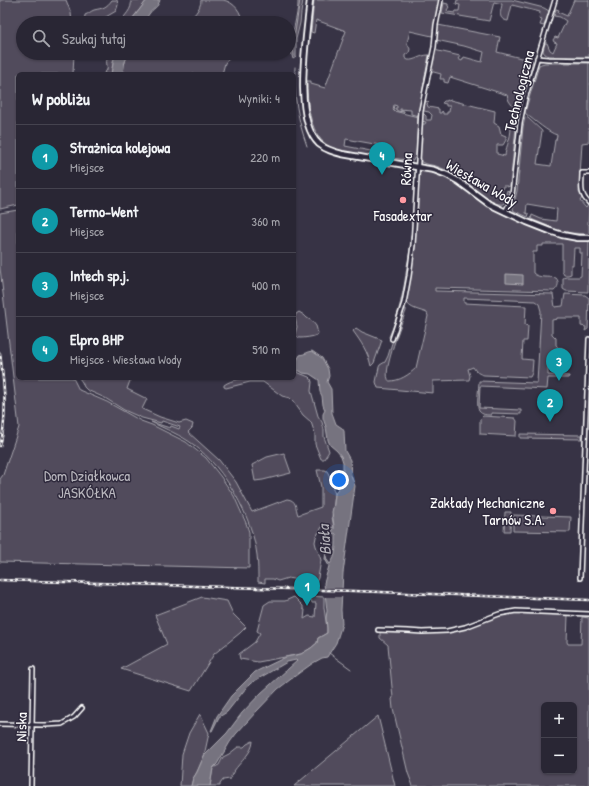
<!DOCTYPE html>
<html lang="pl">
<meta charset="utf-8">
<style>
body{margin:0;font-family:"Patrick Hand",sans-serif;background:#353240;color:#f1f3f6}
.controls{position:absolute;right:12px;bottom:12px;display:grid;overflow:hidden;border-radius:6px;box-shadow:0 1px 3px #0004}
.controls button{width:36px;height:36px;display:grid;place-items:center;padding:0;border:0;border-bottom:1px solid #45434f;background:#292634;color:#f1f3f6;font:20px sans-serif}
.you{position:absolute;left:339px;top:480px;width:14px;height:14px;margin:-10px;border:3px solid #fff;border-radius:50%;background:#1a73e8;box-shadow:0 0 0 6px #1a73e833}
.badge{display:grid;place-items:center;width:26px;height:26px;border-radius:50%;background:#d93025;color:#fff;font-size:13px;font-weight:700}
.pin{position:absolute;translate:-50% -33px;filter:drop-shadow(0 1px 2px #0008)}
.pin::after{content:'';position:absolute;top:21px;width:14px;height:12px;background:inherit;clip-path:polygon(0 0,100% 0,50% 100%)}
.list{margin:0;padding:0;list-style:none}
h2{display:flex;justify-content:space-between;align-items:center;height:52px;margin:0;padding:0 16px;font-size:17px}
h2 small{font-size:13px;font-weight:400;color:#a5a5ac}
.list li{display:grid;grid-template-columns:26px 1fr auto;gap:12px;align-items:center;box-sizing:border-box;height:64px;padding:0 16px;border-top:1px solid #45434f}
.list b{display:block;font-size:15px;white-space:nowrap}
.list p{margin:0;font-size:13px;white-space:nowrap;color:#a5a5ac}
.list em{font-size:13px;font-style:normal;color:#a5a5ac}
.icon{flex:none;width:22px;height:22px;fill:none;stroke:currentColor;stroke-width:2;stroke-linecap:round;stroke-linejoin:round}
.map{position:relative;flex:none;width:589px;height:786px;overflow:hidden}
.search{position:absolute;background:#292634;box-shadow:0 1px 3px #0004;left:16px;top:16px;width:280px;height:44px;display:flex;align-items:center;gap:10px;box-sizing:border-box;padding:0 14px;border-radius:22px;color:#a5a5ac;font-size:15px}
.panel{position:absolute;background:#292634;box-shadow:0 1px 3px #0004;left:16px;top:72px;width:280px;height:308px;border-radius:6px}
.map>svg:first-child{display:block}
.green{fill:#514c5c;stroke:#a8a6ae;fill-rule:evenodd}
.water{fill:#76737f;stroke:#adabb2;fill-rule:evenodd}
.pier{fill:#373345}
.lines{fill:none;stroke-linecap:round;stroke-linejoin:round}
.stream{stroke:#adabb2;stroke-width:1}
.street-casing{stroke:#fff;stroke-width:6}
.secondary-casing{stroke:#fff;stroke-width:8}
.street{stroke:#2f2a3d;stroke-width:3}
.secondary{stroke:#2f2a3d;stroke-width:4.5}
.rail-casing{stroke:#fff;stroke-width:2.5}
.rail{stroke:#2f2a3d;stroke-width:1;stroke-dasharray:3;stroke-linecap:butt}
.poi-dot{fill:#ff9aa2;stroke:#2f2a3d;stroke-width:1.5}
.labels{text-anchor:middle;dominant-baseline:central;stroke-width:3;stroke-linejoin:round;paint-order:stroke}
.street-label{font-size:15px;fill:#fff;stroke:#2f2a3d}
.poi-label{font-size:15px;fill:#fff;stroke:#2f2a3d}
.park-label{font-size:15px;fill:#b9b7be;stroke:#2f2a3d}
.water-label{font-size:16px;font-style:italic;fill:#b4b2b9;stroke:#2f2a3d}
</style>
<div class="map">
<svg width="589" height="786" viewBox="0 0 589 786">
<rect width="100%" height="100%" fill="#373345"/>
<filter id="ink" filterUnits="userSpaceOnUse"><feTurbulence type="fractalNoise" baseFrequency=".025" numOctaves="2"/><feDisplacementMap in="SourceGraphic" scale="8" xChannelSelector="R" yChannelSelector="G"/><feConvolveMatrix kernelMatrix="1 2 1 2 8 2 1 2 1" color-interpolation-filters="sRGB"/></filter>
<g filter="url(#ink)">
<!-- green -->
<path class="green" d="M0,0H66L71,13L72,23H23V53H74L73,74H18V205L0,209Z
M112,0H117L118,5L116,11L99,21L91,23H84L85,15C88,14 91,11 94,10C103,8 106,8 112,0Z
M131,0H147L129,23H120C124,15 133,10 131,0Z
M201,0C208,0 216,0 223,0C234,2 242,12 242,23H187C192,16 201,10 201,0Z
M298,0H303L301,13L300,23L296,39V57L293,59C288,47 295,25 297,13C298,8 298,4 298,0Z
M314,0H440L432,36L410,31L407,43L410,49L409,53L405,55V58L408,60C415,61 420,55 429,55L418,116L411,114V110L400,109V110L404,111V112L397,111V110L395,109V108H397V106L394,105L393,110L394,111L418,117L416,158H414L413,161L379,156L380,145L346,139L345,146L376,152L375,156C361,154 338,153 327,145C309,133 307,100 307,81H311V84L325,88L346,31L316,20L314,33L311,32Z
M457,0H512L544,8L549,11L544,26L540,25L542,20L539,19L540,12L512,5L508,21C497,19 501,12 502,4L494,2L489,21L442,13L444,3L448,4V6L449,7L447,10L448,12L455,13L456,11H459L460,5L456,4Z
M574,0H589V57H555L554,56C550,56 545,56 543,51L545,43H547L550,50L553,52L557,43L554,42L553,40L555,37L558,38L566,21L560,17L554,16L556,9L559,10L558,12L567,16Z
M438,25L500,37L497,52L533,61L522,99L517,120L515,121L513,119L512,117L514,108L509,101L507,95L450,77L448,83L444,82V79H440L441,74L430,71L434,50L460,56L458,59L462,61L464,57L482,62L484,52L464,46L436,40Z
M109,53H115L111,74H103C111,68 105,66 107,59C108,57 109,55 109,53Z
M128,53H233L225,63L222,74H123L124,65Z
M545,63H589V142L582,143L579,192L582,198L580,201L586,208L588,205L589,206L588,224L589,225V233L588,234L571,233L558,230L531,219L532,215L541,219L556,221L557,209L527,204L526,213L529,214L528,217L514,211L513,208L517,191L523,127L525,117L528,118L542,131L537,164L551,166L555,140H556L557,135C549,133 534,120 526,114L525,112L539,65L541,64Z
M447,100L449,101L450,100L495,111L494,123L499,126L501,134L506,136V140L503,145H497V154L505,156C506,148 507,147 509,140C511,134 511,128 511,123L512,122L515,124L516,127L510,186L507,187V186H503L502,193L506,194L507,190L509,192L507,202H505L503,204C492,206 475,189 466,182C457,175 447,170 436,166C431,165 425,164 421,162V158H419L421,124H425L426,122L421,121L422,113L424,114L426,116V120H431L432,115L429,112L424,111L425,101L429,102L427,104L428,107L439,109V113H441L442,111L443,112V114H447V112H449L450,106H446V104L442,103L444,101H447Z
M420,170H423L436,173L449,179L464,188L481,202L490,208L546,233L569,239L589,241L588,292L566,291L563,289V278L566,277H579L581,276L582,253H580V248H574L573,265H571V274L568,275H564L562,271V244H543V246H537V252H533V273C539,279 549,276 556,278C560,282 558,288 554,291L435,288V291L553,294L555,307L563,306L565,294L585,295L589,298L588,329L585,331L586,327L581,326V318H557V319L552,320V334L556,338V345C561,350 556,346 562,348C569,350 569,357 569,363L548,362V375L569,376V378H548L547,389L480,386L479,408L521,410V414L491,413V415C487,415 482,415 479,411C476,406 479,387 479,381L537,383L541,311L539,304L535,301L464,298V303L526,306L525,325L528,326L527,341H523L522,359L533,360L532,373L530,377L484,375C479,374 476,372 473,367L468,369L470,376L469,380L433,381V393L378,388L376,382L379,367L380,365L385,362L388,356L392,343L397,333L403,314L404,309H406V311C402,322 383,369 388,379C388,380 389,381 390,381C399,381 409,375 416,368L428,316L427,313C420,310 409,309 406,301C413,260 416,219 418,177Z
M18,210V378H73L79,390L107,402L141,421L152,425L186,442L206,458L221,477L234,496L246,523L249,532V568L0,562V479L3,475L19,427L0,268V213Z
M299,312L304,315L307,318L312,321L316,326L318,333L317,335C313,337 304,338 300,338C297,338 297,336 295,334L297,327L295,317L296,314Z
M356,328L362,332L382,340L374,363L371,366C368,352 361,342 353,331Z
M294,370L299,373L309,377L311,379L312,382L311,391L318,416L322,422L324,430V437L329,451L328,453L324,459H321L315,444V434L311,422L303,415L293,401L290,398L282,396L263,382H250L226,388L224,387V385C239,374 275,378 294,378Z
M79,378H131L127,389L147,399L142,409L160,417L179,423L186,421L193,424L192,428L188,432L219,460L236,482L252,512L287,499C297,500 295,507 298,515L321,507V487L317,470H325L327,471L333,482V489L335,494L332,517L334,528L329,527L327,526L322,527L316,537L315,542L316,546L319,554L321,560L318,578L316,582L311,585L302,581L288,578L278,581L273,579H265V583L258,582C258,573 258,563 257,555C252,516 225,469 194,445C181,435 165,429 151,422L170,428L171,426L179,429L180,427L162,421L161,423L142,418L124,410L105,398L87,390L84,387L82,382Z
M483,416L515,418L517,421L516,436L480,434V419Z
M520,434L582,435V439L520,438Z
M284,453L291,473L263,480L255,481L252,465L267,457Z
M505,512H511L510,531H504Z
M513,515L571,517L570,532L513,531Z
M310,596L324,597V608L327,628V633L318,638L317,643L311,648L301,654L258,662L240,659L239,654L255,642L260,633L257,631L264,605L270,601H285L294,597L303,606V609L305,610L304,619L309,616L315,617L316,603H312Z
M202,597L227,601L233,614L246,627L240,633L214,654L191,691L121,669L167,644L155,615Z
M508,613L568,615L567,642L568,644H581L582,617L589,618V786H413L408,773L393,709L392,699L393,698L388,645L380,638V632L382,631L445,633L466,628L500,615ZM544,705H574V771H544Z
M200,714L209,733L204,756L197,772L194,777L193,778L191,786H180L182,754L189,733Z
M378,716L395,786H294Z
M253,741C253,752 240,762 234,771C232,773 231,777 230,779L223,780L220,784V786H210L213,768L219,765L223,757L229,754L238,747H244L247,744Z"/>
<!-- water -->
<path class="water" d="M147,0H160C157,9 154,7 149,14C147,17 145,20 143,23H129Z
M115,53H128L124,65L123,74H111Z
M506,274L523,275V284L506,283Z
M312,351L322,358L328,369L329,376L327,382L331,389L332,413L336,424L342,428L344,431L345,451L350,460L351,475L355,486L343,573L341,610L342,624L336,643L327,657L322,658L313,663L299,673L278,689L256,712L236,734L230,742L217,764L213,768L210,786H191L193,778L194,777L197,772L204,756L227,733L242,713L261,693L297,661L296,660L287,662L251,683L246,688L227,712L219,717L212,731H211L217,716L231,696L255,672L286,657L301,654L311,648L317,643L318,638L320,637L327,633V628L326,618L327,611L324,583L329,566L325,559L326,552V545L329,535L334,529V526L332,512L334,504L335,494L342,481L343,468V462L341,456L337,451L330,445L328,440L326,427L323,418V414L325,410L323,405L322,396L320,392L319,380L310,374L303,373L300,371L294,369V360H297L300,355C305,354 308,352 312,351ZM334,533L336,534C336,544 337,556 330,564L327,560L326,556L328,552L327,546L328,542V540Z"/>
<!-- pier -->
<path class="pier" d="M322,588H345L344,597H324Z"/>
<g class="lines">
<!-- stream -->
<path class="stream" d="M294,56L293,46L300,0
M295,67C293,94 298,121 307,146
M389,337C399,314 404,291 407,266C409,256 411,245 411,235
M329,653L351,669"/>
<!-- street casing -->
<g class="street-casing">
<path id="street" d="M537,58L548,59L589,60
M589,173H582C582,185 579,194 589,203
M505,212L508,206L512,195L520,123L525,99L555,0
M392,339L404,303L409,276L413,245L421,110L434,47L436,25L441,0
M580,578L589,339
M378,630L408,631L422,632L447,631L465,627L499,614L516,611L589,614
M0,724L45,725L62,724L74,717L82,708
M31,786L33,669"/>
</g>
<!-- secondary casing -->
<g class="secondary-casing">
<path id="secondary" d="M310,0C307,34 292,119 319,144C326,150 334,152 342,154L434,170L447,175L458,181L489,204L527,222L550,231L562,235L578,238H589"/>
</g>
<!-- street -->
<use href="#street" class="street"/>
<!-- secondary -->
<use href="#secondary" class="secondary"/>
<!-- rail casing -->
<g class="rail-casing">
<path id="rail" d="M0,353C4,385 8,415 0,446
M0,580L355,591L589,600"/>
</g>
<!-- rail -->
<use href="#rail" class="rail"/>
</g>
</g>
<!-- markers -->
<g class="poi-dot">
<circle cx="403" cy="200" r="4"/>
<circle cx="553" cy="511" r="4"/>
</g>
<g class="labels">
<!-- street labels -->
<g class="street-label">
<text transform="translate(519 91) rotate(-76)">Technologiczna</text>
<text transform="translate(406 169) rotate(-87)">Równa</text>
<text transform="translate(482 183) rotate(30)">Wiesława Wody</text>
<text transform="translate(21 727) rotate(-89)">Niska</text>
</g>
<!-- poi labels -->
<g class="poi-label">
<text x="403" y="215">Fasadextar</text>
<text x="545" y="502" text-anchor="end">Zakłady Mechaniczne<tspan x="545" dy="17">Tarnów S.A.</tspan></text>
</g>
<!-- park labels -->
<g class="park-label">
<text x="87" y="475">Dom Działkowca<tspan x="87" dy="17">JASKÓŁKA</tspan></text>
</g>
<!-- water labels -->
<g class="water-label">
<text transform="translate(324 540) rotate(-94)">Biała</text>
</g>
</g>
</svg>
<div class="controls">
<button>+</button>
<button>−</button>
</div>
<div class="you"></div>
<div class="pin badge" style="left:307px;top:606px;background:#0f9aa8">1</div>
<div class="pin badge" style="left:550px;top:422px;background:#0f9aa8">2</div>
<div class="pin badge" style="left:559px;top:381px;background:#0f9aa8">3</div>
<div class="pin badge" style="left:382px;top:175px;background:#0f9aa8">4</div>
<div class="search"><svg class="icon" aria-label="search" viewBox="0 0 24 24"><circle cx="10" cy="10" r="6"/><path d="M15 15l6 6"/></svg>Szukaj tutaj</div>
<section class="panel">
<h2>W pobliżu<small>Wyniki: 4</small></h2>
<ul class="list">
<li><span class="badge" style="background:#0f9aa8">1</span><div><b>Strażnica kolejowa</b><p>Miejsce</p></div><em>220 m</em></li>
<li><span class="badge" style="background:#0f9aa8">2</span><div><b>Termo-Went</b><p>Miejsce</p></div><em>360 m</em></li>
<li><span class="badge" style="background:#0f9aa8">3</span><div><b>Intech sp.j.</b><p>Miejsce</p></div><em>400 m</em></li>
<li><span class="badge" style="background:#0f9aa8">4</span><div><b>Elpro BHP</b><p>Miejsce · Wiesława Wody</p></div><em>510 m</em></li>
</ul>
</section>
</div>
